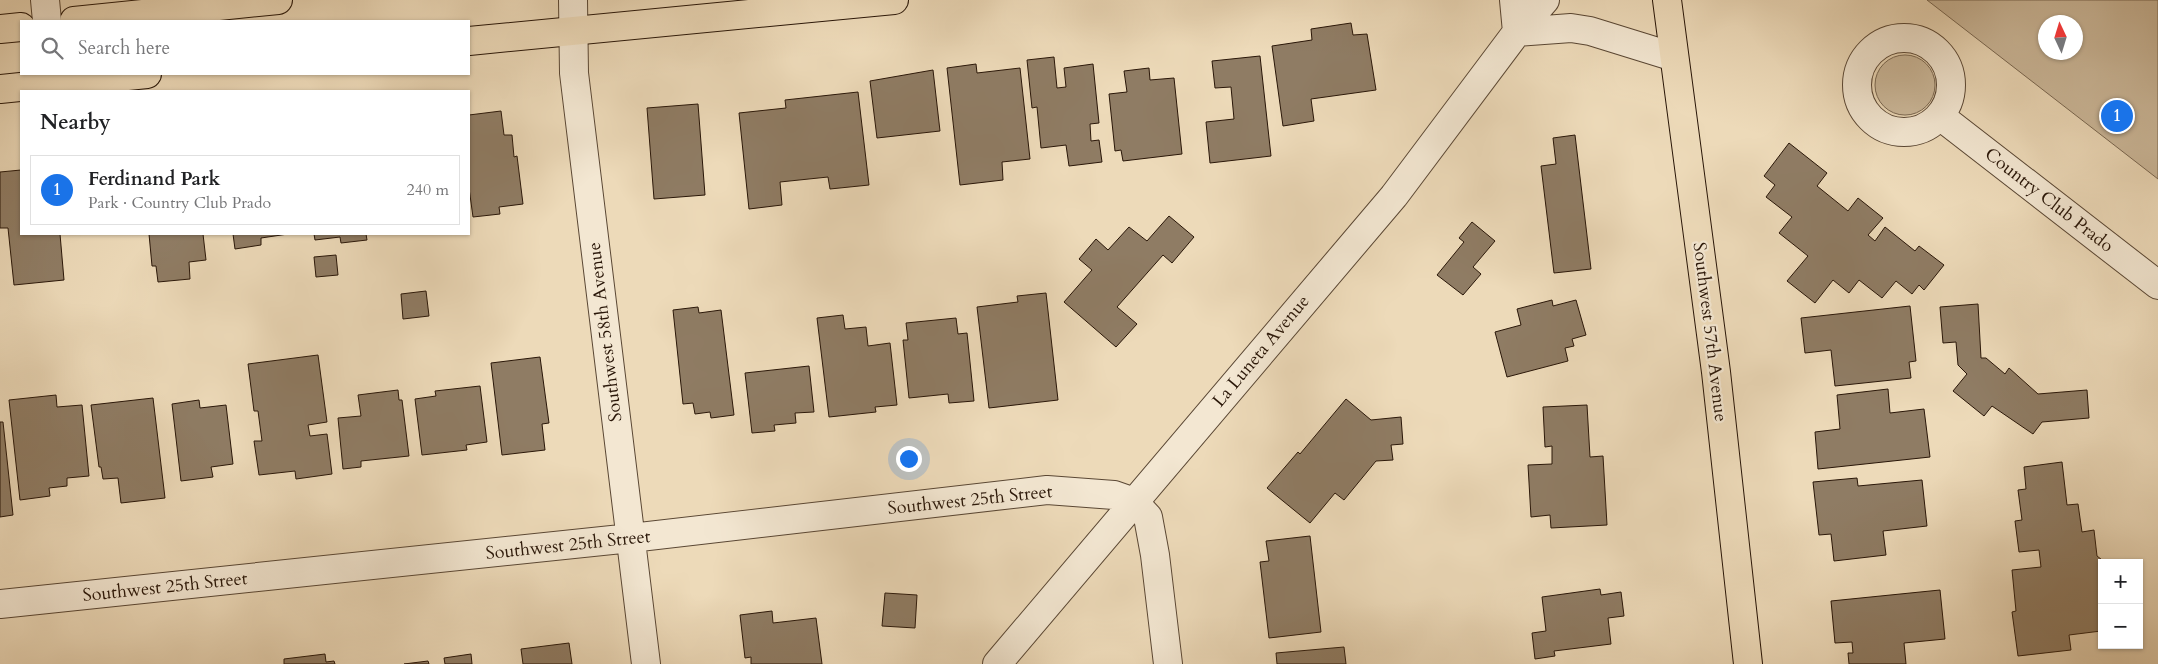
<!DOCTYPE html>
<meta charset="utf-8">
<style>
body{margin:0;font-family:Cardo,serif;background:#f6f6f6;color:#202124}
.controls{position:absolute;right:15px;bottom:15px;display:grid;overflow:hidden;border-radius:0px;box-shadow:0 1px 4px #0004}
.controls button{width:45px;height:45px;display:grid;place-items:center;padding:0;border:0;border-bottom:1px solid #e0e0e0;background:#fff;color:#202124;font:25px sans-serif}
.compass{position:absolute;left:2038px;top:15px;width:45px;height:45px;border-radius:50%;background:#fff;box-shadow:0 1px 4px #0004;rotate:356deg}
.you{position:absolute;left:908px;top:458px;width:18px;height:18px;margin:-12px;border:4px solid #fff;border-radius:50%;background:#1a73e8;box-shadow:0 0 0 8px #1a73e833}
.badge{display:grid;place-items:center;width:32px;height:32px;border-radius:50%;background:#1a73e8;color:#fff;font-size:16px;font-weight:700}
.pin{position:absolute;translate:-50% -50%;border:2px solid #fff;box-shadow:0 1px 5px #0006}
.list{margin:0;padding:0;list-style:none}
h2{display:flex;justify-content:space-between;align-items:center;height:65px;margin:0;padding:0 20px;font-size:21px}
h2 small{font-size:16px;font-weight:400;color:#757577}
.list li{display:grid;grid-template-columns:32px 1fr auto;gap:15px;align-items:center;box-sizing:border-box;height:70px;margin:0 10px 10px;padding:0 10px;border:1px solid #e0e0e0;border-radius:0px}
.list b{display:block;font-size:19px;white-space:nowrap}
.list p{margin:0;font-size:16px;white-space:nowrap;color:#757577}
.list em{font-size:16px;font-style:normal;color:#757577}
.icon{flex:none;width:28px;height:28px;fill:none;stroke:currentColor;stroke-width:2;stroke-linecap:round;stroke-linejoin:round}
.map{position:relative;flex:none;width:2158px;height:664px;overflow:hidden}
.search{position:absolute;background:#fff;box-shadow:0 1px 4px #0004;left:20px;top:20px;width:450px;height:55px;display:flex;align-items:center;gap:12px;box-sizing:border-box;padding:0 18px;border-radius:0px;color:#757577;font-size:19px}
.panel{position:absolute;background:#fff;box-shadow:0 1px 4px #0004;left:20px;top:90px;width:450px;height:145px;border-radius:0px}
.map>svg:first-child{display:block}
.green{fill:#ccb99b;stroke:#7a6852;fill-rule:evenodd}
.building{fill:#8f7c64;stroke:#291608}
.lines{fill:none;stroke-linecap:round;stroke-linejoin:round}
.minor-casing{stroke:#5a4734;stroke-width:30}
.major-casing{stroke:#291608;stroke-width:30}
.minor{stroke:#f3e7d2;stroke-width:28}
.major{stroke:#eddab9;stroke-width:28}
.labels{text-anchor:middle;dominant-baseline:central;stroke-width:4.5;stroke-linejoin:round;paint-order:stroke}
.street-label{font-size:18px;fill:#291608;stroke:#f3e7d2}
</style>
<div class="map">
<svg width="2158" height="664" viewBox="0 0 2158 664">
<rect width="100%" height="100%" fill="#eddab9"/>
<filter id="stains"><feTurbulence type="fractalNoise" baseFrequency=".004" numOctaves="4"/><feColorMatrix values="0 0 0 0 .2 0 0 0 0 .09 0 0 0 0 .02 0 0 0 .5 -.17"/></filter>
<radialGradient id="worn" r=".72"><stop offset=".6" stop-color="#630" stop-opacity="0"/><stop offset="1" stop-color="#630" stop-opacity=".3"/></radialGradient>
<!-- green -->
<path class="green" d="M1927,0H2158V179ZM2046,22H2076V52H2046Z
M1875 85a30 30 0 1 1 60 0a30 30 0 1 1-60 0Z"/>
<!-- building -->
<path class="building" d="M1351,23L1353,35L1367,34L1376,90L1311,99L1314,121L1283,126L1272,46L1312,40L1311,29Z
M1260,56L1271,156L1210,163L1206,122L1234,119L1231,87L1215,88L1212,61Z
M1054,57L1057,88L1066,87L1064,68L1093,64L1099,123L1090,124L1091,141L1099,140L1102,162L1069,166L1066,145L1041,148L1037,107L1032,108L1027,60Z
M976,64L977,73L1020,68L1030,159L1002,162L1003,180L960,185L947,68Z
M1149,68L1150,80L1174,78L1182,154L1123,161L1121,150L1115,151L1109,94L1127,92L1124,71Z
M933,70L940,131L877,138L870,81Z
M858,92L869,185L830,189L828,177L780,182L782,205L749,209L739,113L786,108L785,100Z
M698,104L705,195L654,199L647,108Z
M501,111L504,135H512L514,157L517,156L523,204L499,207L500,214L473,217L469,188V115Z
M1575,135L1591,269L1554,273L1541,166L1556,164L1553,138Z
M1789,143L1827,173L1817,186L1848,211L1858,198L1883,218L1868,235L1875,241L1885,227L1915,251L1919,246L1944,265L1924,290L1919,285L1912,294L1896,281L1882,298L1859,280L1849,293L1833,280L1815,303L1787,281L1808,256L1779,233L1792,217L1766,197L1775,185L1764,176Z
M21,170V234H60L64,280L14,285L8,228H0V172Z
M1169,216L1194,237L1172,263L1163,255L1117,307L1137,324L1116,347L1064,302L1092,270L1079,259L1096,239L1108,250L1129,227L1147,241Z
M1472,222L1495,241L1473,267L1481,274L1463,295L1437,275L1464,242L1459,238Z
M149,234H203L206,260L189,262L190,279L158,282L156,266H152Z
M233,234H288L261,238V245L235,249Z
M314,234H366L367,240L341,243L340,237L315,240Z
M336,255L338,275L316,277L314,257Z
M426,291L429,316L403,319L401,294Z
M1046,293L1058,400L989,408L977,307L1018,302L1017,296Z
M1552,300L1553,306L1576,300L1586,335L1572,339L1574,346L1565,348L1568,361L1507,377L1495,332L1521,325L1517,309Z
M1978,304L1981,358H1986L2005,374L2009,368L2038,394L2087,390L2089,418L2042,422L2033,434L1992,406L1984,416L1953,391L1967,374L1958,365L1956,342L1943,343L1940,307Z
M1910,306L1916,361L1909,362L1911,378L1835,386L1831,350L1805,353L1801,318Z
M698,307L699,313L721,310L734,415L711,418L710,412L695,414L693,403L683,404L673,310Z
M843,315L845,329L866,327L868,346L890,343L897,405L875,407L876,412L829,417L817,318Z
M956,318L958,334L967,333L974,401L949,403L948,394L909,398L903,340H908L906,323Z
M318,355L327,422L308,425L310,436L327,434L332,474L296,479L295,471L259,475L254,441H262L258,411H254L248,364Z
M540,357L549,423L542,424L545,450L502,455L491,363Z
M809,366L814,412L795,413L796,423L774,425L775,431L752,433L745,373Z
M480,386L487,442L466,445L467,450L422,455L415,399L436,396L435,391Z
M1888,389L1890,413L1924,409L1930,457L1818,469L1815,432L1840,429L1837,395Z
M398,390L399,400H402L409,456L361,461V467L343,469L338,418L361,416L358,395Z
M56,395L57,407L82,405L89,476L67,478V486L49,488L50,496L20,500L9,400Z
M153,398L165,498L121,503L118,478L103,479L101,467H99L91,405Z
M1346,399L1371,420L1401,417L1403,444L1391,445L1393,460L1376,461L1344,500L1335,493L1310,523L1267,488L1298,452L1300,454Z
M199,400L200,408L226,405L233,464L211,467L213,477L181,481L172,404Z
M1587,405L1590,457L1603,456L1607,525L1551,528L1550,515L1531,517L1528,465L1552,464V446L1545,447L1543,407Z
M0,422H3L13,515L0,517Z
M2062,462L2067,505L2078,504L2082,532L2094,530L2097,556L2106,563H2102V580L2100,581L2102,608L2099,609L2101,631L2069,635L2071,650L2018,656L2012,612L2016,611L2012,570L2041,567L2039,550L2019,552L2015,521L2022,520L2018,490L2026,489L2024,467Z
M1857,478L1858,486L1922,480L1927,526L1883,531L1886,555L1834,561L1831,534L1819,535L1813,482Z
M1310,536L1321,632L1269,638L1260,562L1269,561L1266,541Z
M1600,589L1601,595L1621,592L1624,616L1608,618L1611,644L1554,651L1555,656L1535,659L1532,633L1546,631L1542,597Z
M1940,590L1945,639L1904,643L1906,664H1849L1848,653H1853L1852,642L1835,643L1831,601Z
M885,593L917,595L915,628L882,626Z
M772,611L773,623L816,618L822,664H751V657L745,658L740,615Z
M569,643L572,664H523L521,649Z
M1344,647L1346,664H1277L1276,653Z
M325,654L326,662L334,661L335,664H284V659Z
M471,654L472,664H445L444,658Z
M428,661L429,664H404Z"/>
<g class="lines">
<!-- minor casing -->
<g class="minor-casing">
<path id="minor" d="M45,0L47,21
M573,0L574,73L646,664
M1514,0L1517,32
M1517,32L1571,28L1590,31L1674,57
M1857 85a47 47 0 1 1 94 0a47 47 0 1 1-94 0Z
M1940,116L2158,285
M0,604L631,538L1047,490L1114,495L1134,502L1148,517L1155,555L1168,664
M997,664L1394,196L1517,32L1545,0"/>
</g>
<!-- major casing -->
<g class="major-casing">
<path id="major" d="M1667,0L1716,372L1748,664
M74,21L278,0
M0,29L21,27
M469,41L894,0
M0,89L147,74"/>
</g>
<!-- minor -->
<use href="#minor" class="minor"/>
<!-- major -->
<use href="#major" class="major"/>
</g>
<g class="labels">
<!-- street labels -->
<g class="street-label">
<text transform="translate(2049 200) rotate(38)">Country Club Prado</text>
<text transform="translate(605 332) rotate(-97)">Southwest 58th Avenue</text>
<text transform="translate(1710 332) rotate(83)">Southwest 57th Avenue</text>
<text transform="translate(1261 351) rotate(-50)">La Luneta Avenue</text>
<text transform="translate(970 500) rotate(-6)">Southwest 25th Street</text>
<text transform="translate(568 545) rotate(-6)">Southwest 25th Street</text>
<text transform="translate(165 587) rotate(-6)">Southwest 25th Street</text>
</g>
</g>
<rect width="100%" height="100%" filter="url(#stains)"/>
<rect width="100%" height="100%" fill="url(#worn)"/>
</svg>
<div class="controls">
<button>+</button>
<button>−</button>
</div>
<svg class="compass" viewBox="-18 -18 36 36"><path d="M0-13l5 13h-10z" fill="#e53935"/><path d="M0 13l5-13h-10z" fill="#757577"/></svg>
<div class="you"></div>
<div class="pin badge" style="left:2117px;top:116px">1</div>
<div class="search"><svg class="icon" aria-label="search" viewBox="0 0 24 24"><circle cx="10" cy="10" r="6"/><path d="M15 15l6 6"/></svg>Search here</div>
<section class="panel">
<h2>Nearby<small></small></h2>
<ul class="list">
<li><span class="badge">1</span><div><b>Ferdinand Park</b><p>Park · Country Club Prado</p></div><em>240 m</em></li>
</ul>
</section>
</div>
